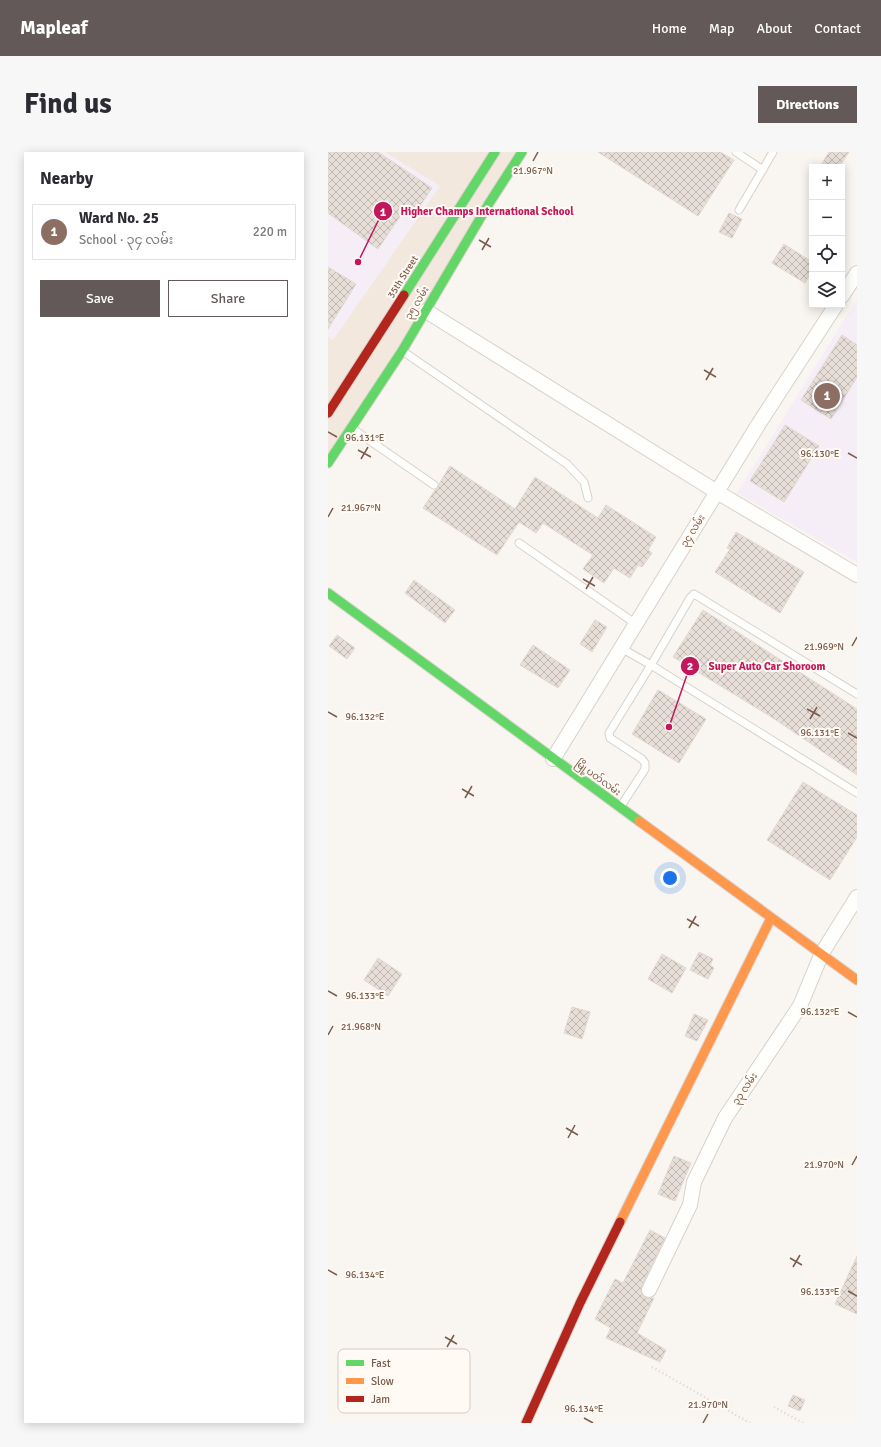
<!DOCTYPE html>
<meta charset="utf-8">
<style>
body{margin:0;font-family:Signika,"Noto Sans Myanmar",sans-serif;background:#f7f7f7;color:#2b2b33}
.controls{position:absolute;right:12px;top:12px;display:grid;overflow:hidden;border-radius:0px;box-shadow:0 2px 10px #0003}
.controls button{width:36px;height:36px;display:grid;place-items:center;padding:0;border:0;border-bottom:1px solid #e1e1e2;background:#fff;color:#2b2b33;font:20px sans-serif}
.you{position:absolute;left:342px;top:726px;width:14px;height:14px;margin:-10px;border:3px solid #fff;border-radius:50%;background:#1a73e8;box-shadow:0 0 0 6px #1a73e833}
.badge{display:grid;place-items:center;width:26px;height:26px;border-radius:50%;background:#625958;color:#fff;font-size:13px;font-weight:700}
.pin{position:absolute;translate:-50% -50%;border:2px solid #fff;box-shadow:0 1px 4px #0006}
.list{margin:0;padding:0;list-style:none}
h2{display:flex;justify-content:space-between;align-items:center;height:52px;margin:0;padding:0 16px;font-size:17px}
h2 small{font-size:13px;font-weight:400;color:#7c7c81}
.list li{display:grid;grid-template-columns:26px 1fr auto;gap:12px;align-items:center;box-sizing:border-box;height:56px;margin:0 8px 8px;padding:0 8px;border:1px solid #e1e1e2;border-radius:0px}
.list b{display:block;font-size:15px;white-space:nowrap}
.list p{margin:0;font-size:13px;white-space:nowrap;color:#7c7c81}
.list em{font-size:13px;font-style:normal;color:#7c7c81}
.actions{display:flex;gap:8px;padding:12px 16px}
.actions a{flex:1;padding:9px 0;border:1px solid #625958;border-radius:0px;text-align:center;font-size:14px;color:#625958}
.actions .main{background:#625958;color:#fff}
.icon{flex:none;width:22px;height:22px;fill:none;stroke:currentColor;stroke-width:2;stroke-linecap:round;stroke-linejoin:round}
.map{position:relative;flex:none;width:529px;height:1271px;overflow:hidden;border-radius:0px}
header{display:flex;align-items:center;gap:24px;box-sizing:border-box;height:56px;padding:0 20px;background:#625958;color:#fff}
header strong{font-size:19px}
nav{display:flex;gap:22px;margin-inline-start:auto;font-size:14px}
.intro{display:flex;align-items:center;justify-content:space-between;box-sizing:border-box;height:96px;padding:0 24px}
h1{margin:0;font-size:28px}
.button{padding:10px 18px;border-radius:0px;background:#625958;color:#fff;font-size:14px;font-weight:700}
main{display:flex;gap:24px;padding:0 24px}
aside{flex:1;background:#fff;border-radius:0px;box-shadow:0 2px 10px #0003}
.map>svg:first-child{display:block}
.residential{fill:#f2e8de}
.education{fill:#f6eef6}
.building{fill:url(#building-cross-hatch);stroke:#e2d8d2}
.lines{fill:none;stroke-linecap:round;stroke-linejoin:round}
.lane-casing{stroke:#d7d1cb;stroke-width:9}
.street-casing{stroke:#d7d1cb;stroke-width:16}
.fast-casing{stroke:#d9d2cb;stroke-width:11}
.slow-casing{stroke:#d9d2cb;stroke-width:11}
.jam-casing{stroke:#d9d2cb;stroke-width:11}
.path{stroke:#dcd5d0;stroke-width:2.5;stroke-dasharray:1 3;stroke-linecap:butt}
.lane{stroke:#fefefd;stroke-width:7}
.street{stroke:#fefefd;stroke-width:14}
.fast{stroke:#63d668;stroke-width:9}
.slow{stroke:#ff974d;stroke-width:9}
.jam{stroke:#b3261e;stroke-width:9}
.ticks{fill:none;stroke:#7a5c4d;stroke-width:1.5}
.labels{text-anchor:middle;dominant-baseline:central;stroke-width:4;stroke-linejoin:round;paint-order:stroke}
.street-label{font-size:10px;fill:#7a5c4d;stroke:#fffaf3}
.key{fill:#fffaf3;stroke:#d7cbc1;stroke-width:1}
.key-label{font-size:11px;fill:#7a5c4d}
.ticks-label{font-size:10px;text-anchor:middle;fill:#7a5c4d;stroke:#fffaf3;stroke-width:4;stroke-linejoin:round;paint-order:stroke}
.leader{fill:none;stroke:#c2185b;stroke-width:1.5}
.callout-dot{fill:#c2185b;stroke:#fffaf3;stroke-width:1.5}
.mark-label{font-size:12px;text-anchor:middle;font-weight:bold;fill:#fff}
.callout-label{font-size:11px;text-anchor:middle;font-weight:bold;fill:#c2185b;stroke:#fffaf3;stroke-width:4;stroke-linejoin:round;paint-order:stroke}
</style>
<header>
<strong>Mapleaf</strong>
<nav><a>Home</a><a>Map</a><a>About</a><a>Contact</a></nav>
</header>
<div class="intro"><h1>Find us</h1><a class="button">Directions</a></div>
<main>
<aside>
<h2>Nearby<small></small></h2>
<ul class="list">
<li><span class="badge" style="background:#8d6e63">1</span><div><b>Ward No. 25</b><p>School · ၃၄ လမ်း</p></div><em>220 m</em></li>
</ul>
<div class="actions"><a class="main">Save</a><a>Share</a></div>
</aside>
<div class="map">
<svg width="529" height="1271" viewBox="0 0 529 1271">
<defs>
<pattern id="building-cross-hatch" width="8" height="8" patternUnits="userSpaceOnUse"><rect width="8" height="8" fill="#e6ded7"/><path d="M0 0l8 8M0 8l8-8" fill="none" stroke="#bfb7b1"/></pattern>
</defs>
<rect width="100%" height="100%" fill="#f9f5f0"/>
<!-- residential -->
<path class="residential" d="M0,0H195L0,313Z"/>
<!-- education -->
<path class="education" d="M0,0H57L112,34L5,188L0,185Z
M529,147V410L409,341Z"/>
<!-- building -->
<path class="building" d="M0,0H50L104,36L86,63L77,57L50,97L0,61Z
M270,0H392L406,8L370,64Z
M501,0H521L511,15H492Z
M401,61L414,67L404,86L391,80Z
M456,92L484,110V119L477,131L444,111Z
M0,115L28,132L0,177Z
M514,183L529,193V225L503,267L473,248Z
M457,273L491,294L456,350L422,329Z
M122,314L187,357L207,325L270,366L278,353L328,385L320,398L324,401L314,415L310,413L302,426L286,416L276,431L255,417L265,403L215,371L208,381L191,370L169,403L95,356L107,338L110,336L111,332Z
M408,380L476,420L452,461L387,420L402,397L399,396Z
M86,428L127,458L117,471L77,441Z
M375,458L529,557V623L445,566L345,505Z
M267,468L279,475L264,500L252,492Z
M9,483L27,496L19,507L1,494Z
M205,493L242,518L230,536L192,513Z
M330,538L378,567L351,611L304,582Z
M475,630L529,663V685L502,728L439,688Z
M371,800L385,807L382,813L386,816L380,827L362,818Z
M334,802L358,816L344,841L320,827Z
M50,806L74,822L60,844L36,828Z
M244,855L262,860L254,887L236,881Z
M366,862L380,868L369,889L357,884Z
M346,1004L363,1011L347,1049L330,1042Z
M322,1078L337,1086L313,1135L314,1143L318,1146H326L309,1181L338,1198L332,1210L278,1186L283,1176L267,1167L287,1127L295,1131Z
M529,1104V1162L507,1152Z
M465,1243L477,1248L472,1259L460,1254Z"/>
<g class="lines">
<!-- lane casing -->
<g class="lane-casing">
<path id="lane" d="M408,0L435,18
M411,58L445,0
M76,200L239,312L256,330L260,346
M25,277L106,333
M191,391L308,472
M293,496L323,513L362,446L366,442L529,542
M293,654L317,617V611L314,607L282,586L281,581L323,513L529,641"/>
</g>
<!-- street casing -->
<g class="street-casing">
<path id="street" d="M514,144L529,121
M98,159L389,340L529,423
M225,607L430,273L508,153
M321,1138L362,1053L366,1030L397,966L472,854L494,801L529,745"/>
</g>
<!-- fast casing -->
<g class="fast-casing">
<path id="fast" d="M76,143L167,0
M0,311L74,199L160,53L194,0
M0,441L311,669"/>
</g>
<!-- slow casing -->
<g class="slow-casing">
<path id="slow" d="M311,669L529,828
M292,1070L443,766"/>
</g>
<!-- jam casing -->
<g class="jam-casing">
<path id="jam" d="M0,261L76,143
M198,1271L252,1151L292,1070"/>
</g>
<!-- path -->
<path class="path" d="M324,1215L422,1271
M446,1255L475,1271"/>
<!-- lane -->
<use href="#lane" class="lane"/>
<!-- street -->
<use href="#street" class="street"/>
<!-- fast -->
<use href="#fast" class="fast"/>
<!-- slow -->
<use href="#slow" class="slow"/>
<!-- jam -->
<use href="#jam" class="jam"/>
</g>
<!-- ticks -->
<path class="ticks" d="M205,9L210,0M151,88L163,95M154,98L161,86M376,218L388,225M378,228L385,216M0,280L9,285M30,298L43,305M520,301L529,306M33,307L40,295M0,365L5,356M255,427L267,434M258,437L265,425M524,494L529,485M479,557L492,564M0,560L9,565M482,567L489,555M520,581L529,586M134,637L146,644M137,646L144,634M359,767L371,774M361,776L368,764M0,839L9,844M520,860L529,865M0,883L5,874M238,976L250,983M240,986L247,973M524,1013L529,1004M462,1106L474,1113M465,1115L472,1103M0,1118L9,1123M520,1139L529,1144M117,1185L129,1192M119,1195L126,1183M256,1266L265,1271M375,1271L380,1262"/>
<g class="labels">
<!-- street labels -->
<g class="street-label">
<text transform="translate(75 125) rotate(-58)">35th Street</text>
<text transform="translate(89 151) rotate(-59)">၃၅ လမ်း</text>
<text transform="translate(365 379) rotate(-58)">၃၄ လမ်း</text>
<text transform="translate(270 626) rotate(36)">မြို့ပတ်လမ်း</text>
<text transform="translate(417 937) rotate(-56)">၃၃ လမ်း</text>
</g>
</g>
<!-- legend -->
<rect x="10" y="1197" width="132" height="64" rx="6" class="key"/>
<rect x="18" y="1208" width="18" height="6" fill="#63d668"/>
<rect x="18" y="1226" width="18" height="6" fill="#ff974d"/>
<rect x="18" y="1244" width="18" height="6" fill="#b3261e"/>
<g class="key-label">
<text x="43" y="1215">Fast</text>
<text x="43" y="1233">Slow</text>
<text x="43" y="1251">Jam</text>
</g>
<g class="ticks-label">
<text x="205" y="22">21.967°N</text>
<text x="37" y="289">96.131°E</text>
<text x="492" y="305">96.130°E</text>
<text x="33" y="359">21.967°N</text>
<text x="496" y="498">21.969°N</text>
<text x="37" y="568">96.132°E</text>
<text x="492" y="584">96.131°E</text>
<text x="37" y="847">96.133°E</text>
<text x="492" y="863">96.132°E</text>
<text x="33" y="878">21.968°N</text>
<text x="496" y="1016">21.970°N</text>
<text x="37" y="1126">96.134°E</text>
<text x="492" y="1143">96.133°E</text>
<text x="380" y="1256">21.970°N</text>
<text x="256" y="1260">96.134°E</text>
</g>
<!-- callouts -->
<path class="leader" d="M30 110L55 59M341 575L362 514"/>
<g class="callout-dot">
<circle cx="30" cy="110" r="4"/>
<circle cx="341" cy="575" r="4"/>
<circle cx="55" cy="59" r="10"/>
<circle cx="362" cy="514" r="10"/>
</g>
<g class="mark-label">
<text x="55" y="64">1</text>
<text x="362" y="518">2</text>
</g>
<g class="callout-label">
<text x="159" y="63">Higher Champs International School</text>
<text x="439" y="518">Super Auto Car Shoroom</text>
</g>
</svg>
<div class="controls">
<button>+</button>
<button>−</button>
<button><svg class="icon" aria-label="locate" viewBox="0 0 24 24"><circle cx="12" cy="12" r="6"/><path d="M12 2v4M12 18v4M2 12h4M18 12h4"/></svg></button>
<button><svg class="icon" aria-label="layers" viewBox="0 0 24 24"><path d="M12 4l9 5-9 5-9-5zM3 14l9 5 9-5"/></svg></button>
</div>
<div class="you"></div>
<div class="pin badge" style="left:499px;top:244px;background:#8d6e63">1</div>
</div>
</main>
